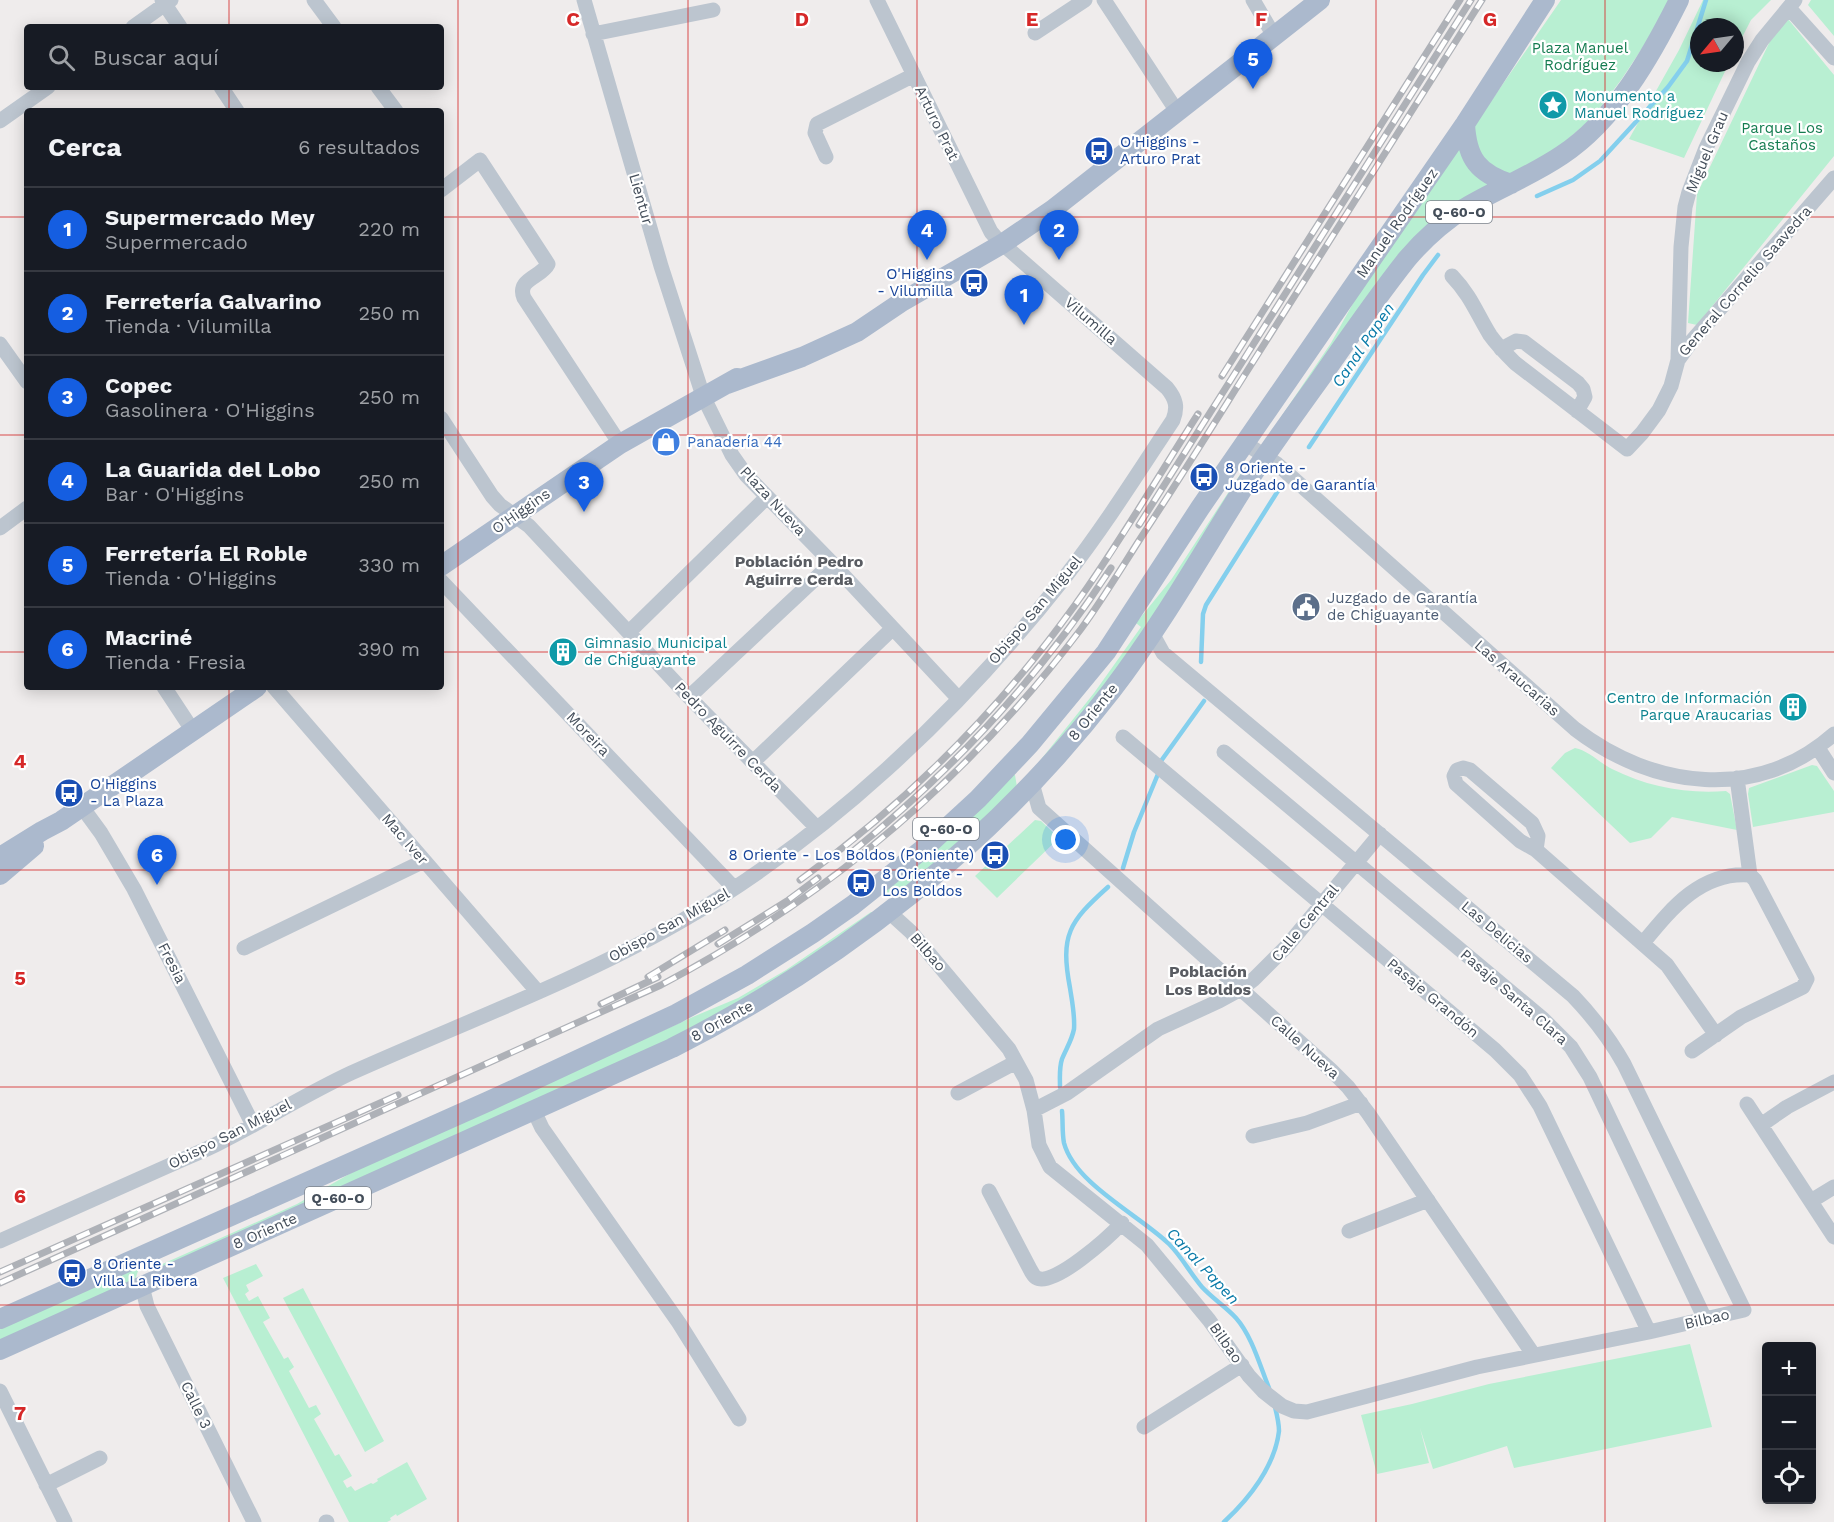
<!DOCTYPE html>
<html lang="es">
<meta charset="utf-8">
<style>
body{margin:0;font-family:"Work Sans",sans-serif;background:#20242c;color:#f1f3f6}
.controls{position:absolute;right:18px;bottom:18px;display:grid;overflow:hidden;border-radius:6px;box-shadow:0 3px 15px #0003}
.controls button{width:54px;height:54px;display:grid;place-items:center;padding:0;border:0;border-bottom:2px solid #363941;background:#171b24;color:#f1f3f6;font:30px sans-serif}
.compass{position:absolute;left:1690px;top:18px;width:54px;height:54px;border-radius:50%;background:#171b24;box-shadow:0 3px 15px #0003;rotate:241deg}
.you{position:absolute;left:1066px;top:840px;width:21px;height:21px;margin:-15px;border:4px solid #fff;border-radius:50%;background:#1a73e8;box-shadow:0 0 0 9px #1a73e833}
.badge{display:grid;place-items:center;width:39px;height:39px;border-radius:50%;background:#155ee1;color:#fff;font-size:20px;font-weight:700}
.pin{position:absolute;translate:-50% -50px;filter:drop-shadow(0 2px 3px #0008)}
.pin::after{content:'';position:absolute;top:32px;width:21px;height:18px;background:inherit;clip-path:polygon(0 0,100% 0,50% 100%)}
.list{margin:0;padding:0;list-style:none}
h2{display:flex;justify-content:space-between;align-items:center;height:78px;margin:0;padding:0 24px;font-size:26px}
h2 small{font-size:20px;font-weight:400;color:#9ea1a6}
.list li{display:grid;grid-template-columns:39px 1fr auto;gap:18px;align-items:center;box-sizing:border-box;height:84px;padding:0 24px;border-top:2px solid #363941}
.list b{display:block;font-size:22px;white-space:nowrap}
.list p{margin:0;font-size:20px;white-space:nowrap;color:#9ea1a6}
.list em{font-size:20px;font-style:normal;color:#9ea1a6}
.icon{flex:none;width:33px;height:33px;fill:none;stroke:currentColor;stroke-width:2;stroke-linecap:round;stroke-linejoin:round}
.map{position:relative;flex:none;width:1834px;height:1522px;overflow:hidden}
.search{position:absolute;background:#171b24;box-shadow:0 3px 15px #0003;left:24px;top:24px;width:420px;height:66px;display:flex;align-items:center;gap:15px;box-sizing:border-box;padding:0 21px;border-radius:6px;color:#9ea1a6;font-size:22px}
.panel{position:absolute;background:#171b24;box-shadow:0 3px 15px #0003;left:24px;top:108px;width:420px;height:582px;border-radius:6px}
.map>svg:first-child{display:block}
.green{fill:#b8efd2}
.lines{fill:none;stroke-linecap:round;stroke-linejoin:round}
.stream{stroke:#84cfed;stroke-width:4.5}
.minor{stroke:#bcc5cf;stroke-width:15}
.major{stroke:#abb9cd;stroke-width:20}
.rail-casing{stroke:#aeb1b7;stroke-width:7}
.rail{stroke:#fff;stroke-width:4.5;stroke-dasharray:14;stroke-linecap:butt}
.grid{fill:none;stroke:#d62828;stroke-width:1.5;stroke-opacity:0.55}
.labels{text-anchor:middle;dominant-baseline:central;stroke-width:4.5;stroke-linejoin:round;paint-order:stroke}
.shield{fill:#fff;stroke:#7c838c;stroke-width:1.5}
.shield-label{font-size:14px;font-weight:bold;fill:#444e5a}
.park-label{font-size:15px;fill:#147c50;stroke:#fff}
.culture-label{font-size:15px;fill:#0d838f;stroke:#fff;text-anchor:start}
.street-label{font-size:15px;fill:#444e5a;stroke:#fff}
.transit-label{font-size:15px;fill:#164399;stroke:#fff;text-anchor:start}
.shop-label{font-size:15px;fill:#366cbe;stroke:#fff;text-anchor:start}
.service-label{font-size:15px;fill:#4e5e75;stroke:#fff;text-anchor:start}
.water-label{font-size:16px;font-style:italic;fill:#097aa8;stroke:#fff}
.neighbourhood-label{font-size:16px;font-weight:bold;fill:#595c62;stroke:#fff}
.grid-label{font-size:20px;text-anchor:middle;font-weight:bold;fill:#d62828;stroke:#fff;stroke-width:4.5;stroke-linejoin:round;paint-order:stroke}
</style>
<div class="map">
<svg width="1834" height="1522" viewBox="0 0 1834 1522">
<rect width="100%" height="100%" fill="#efecec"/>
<!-- green -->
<path class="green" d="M1561,0H1669L1647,41L1621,80L1593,117L1551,154L1460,202L1280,423L1279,420L1331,343L1361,289Z
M1703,0H1771L1751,20L1735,51V27H1699V63H1729L1684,158L1629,139L1679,50Z
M1811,0H1834V36L1808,5Z
M1788,19L1834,75V156L1697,325L1688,323L1697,194L1771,39Z
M1241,473L1244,475L1165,600L1097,696L1035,767L1094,693L1141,627L1136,623L1171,580Z
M1575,748C1589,751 1600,763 1612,769C1648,787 1686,794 1726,791L1730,794L1737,830L1672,817L1651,838L1630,843L1551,768L1565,753Z
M1812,765L1817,766L1834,791V812L1753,827L1748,794L1749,788Z
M1012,774L1015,775L1017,787L981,823L894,897L882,894L938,848Z
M1035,820L1041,821L1059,838L997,898L975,876Z
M871,912L875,913L788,973L673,1039L160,1270L158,1266L297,1204L358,1169L695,1016L738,998L786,970Z
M256,1264L263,1276L246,1285L249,1291L245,1294L249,1301L258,1296L270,1318L263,1322L284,1359L288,1357L294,1367L289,1371L309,1408L316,1405L321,1414L314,1419L335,1456L339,1454L352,1476L343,1481L347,1488L351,1486L355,1491L371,1483L373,1484L378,1481L377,1479L407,1462L427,1499L397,1516L396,1514L390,1518L391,1520L387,1522H349L223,1278Z
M135,1269L138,1271L135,1280L0,1341V1329Z
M303,1288L384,1441L365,1452L283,1298Z
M1690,1344L1712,1427L1514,1468L1507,1446L1433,1469L1420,1428L1429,1463L1377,1474L1361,1415L1412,1404L1489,1384Z"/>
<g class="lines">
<!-- stream -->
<path class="stream" d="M1537,196L1573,180L1600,161L1668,87L1687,61L1706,0
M1309,447L1423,275L1438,255
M1201,662L1203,614L1206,605L1281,486
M1161,761L1204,701
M1123,868L1134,832L1158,774
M1060,1087C1060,1078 1059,1068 1062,1059C1066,1049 1072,1040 1074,1029C1075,1015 1072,1001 1070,988C1060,935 1069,922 1108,887
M1062,1111C1063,1121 1062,1133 1064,1143C1075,1184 1139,1215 1169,1244C1182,1257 1190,1273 1202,1287C1212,1298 1226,1307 1236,1318C1252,1336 1260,1366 1269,1388
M1224,1522C1249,1499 1275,1466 1279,1431C1279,1423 1277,1415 1275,1407"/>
<!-- minor -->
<path class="minor" d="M162,0L180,27
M314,0L334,27
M584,0L661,266L703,396L732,455L746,475L832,563L958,698
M1104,0L1178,113
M1253,0L1274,36
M1789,8L1834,58
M133,27L171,0
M1035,33L1085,0
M593,34L713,10
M221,87L237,111
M378,87L396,111
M0,121L48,87
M826,157L815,133L817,124L914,75
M441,190L480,160L548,264C542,277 516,279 524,298L620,444
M1452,276C1471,296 1476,312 1490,335C1497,345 1506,354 1515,363L1627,449L1642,433L1659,410L1671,386L1678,360L1691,342L1834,178
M0,344L27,382
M1501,349L1516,341L1524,342L1578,383L1583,389L1585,397L1577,411
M1678,360L1681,247L1685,207L1689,192L1706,148L1748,62L1762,40L1795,0
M441,418L492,496L500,505L529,526L689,697L817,828
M1245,443L1277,464L1575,729C1653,789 1757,802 1834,734
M0,528L27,508
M441,581L734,888
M629,632L767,497
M164,687L193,731
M274,687L537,991
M689,697L832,563
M1123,737L1495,1050L1520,1075L1540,1106L1649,1332
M1818,748L1834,773
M1224,752L1543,1019L1571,1047L1590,1077L1705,1319
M753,762L892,629
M1032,783L1039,808L1331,1070L1348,1087L1368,1113L1533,1354
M82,807L101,833L134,889L253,1125
M1536,850L1538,836L1532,823L1470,770L1463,768L1457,770L1454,776L1456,784L1520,841L1536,850L1667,965L1716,1035
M889,912L911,932L1009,1049L1026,1080L1034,1110L1039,1145L1050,1167L1147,1245L1209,1320L1249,1376L1263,1391L1282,1406L1294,1411L1307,1412L1477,1367L1649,1332L1744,1310L1624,1064C1610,1039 1593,1017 1573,996L1163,653L1152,633
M1643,943C1671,909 1701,871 1750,875
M244,948L424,861
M1692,1051L1741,1017L1803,987L1807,979L1755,880L1750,875L1737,778
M958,1093L1016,1062
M1747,1104L1834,1237
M1034,1110L1067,1093L1158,1029L1219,1001L1241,989L1254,979L1287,946L1380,834
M534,1111L542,1128L679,1323L739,1419
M1761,1125L1787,1107L1834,1082
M1253,1136L1307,1123L1361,1103
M989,1191L1031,1271C1033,1274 1034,1277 1037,1278C1054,1287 1110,1236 1122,1223
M1811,1201L1834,1187
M1349,1231L1428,1200
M0,1241C56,1216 112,1191 168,1166C185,1158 204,1151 221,1142C265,1120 306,1094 351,1073C460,1024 574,982 678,923C826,838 959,712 1065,577C1104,527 1138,473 1173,420C1178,407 1176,399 1167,388L997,239L991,232L877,0
M142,1286L147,1306L254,1522
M0,1391L65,1522
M1144,1427L1242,1365
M46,1485L100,1458
M326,1522H327"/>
<!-- major -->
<path class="major" d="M1465,124C1467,159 1478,173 1511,184
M727,384L802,357L857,332L903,301L1002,244L1052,210L1320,0
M441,566L620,444L737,378
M0,857L42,831L61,821L257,687
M0,875L34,846
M0,1319L489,1101L676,1014L747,975L813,933L853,905L928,845L978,799L1030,744L1106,652L1200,508L1465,124L1545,0
M0,1350L672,1048C842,962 996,841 1112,690C1161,626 1201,555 1244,487C1268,451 1294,415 1320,379C1348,339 1376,298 1407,259C1424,239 1443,222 1465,208C1497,189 1531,176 1562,155C1615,120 1651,56 1679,0"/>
<!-- rail casing -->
<g class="rail-casing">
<path id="rail" d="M1222,376L1460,0
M1139,525L1471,0
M852,852C953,770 1040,677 1111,568
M800,880C905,804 999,711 1075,605C1119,544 1157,478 1198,414
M718,944L787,901L818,878
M648,977L725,930
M601,1004L658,977
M0,1272L398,1095
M0,1283L661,985C828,897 967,780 1081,629C1103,599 1122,567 1142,536C1177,483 1210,430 1244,376C1323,251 1403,125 1482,0"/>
</g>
<!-- rail -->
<use href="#rail" class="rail"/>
</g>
<!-- grid -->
<path class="grid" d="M229,0V27M458,0V1522M688,0V1522M917,0V1522M1146,0V1522M1376,0V1522M1605,0V1522M229,87V111M0,217H27M441,217H1834M0,435H27M441,435H1834M0,652H27M441,652H1834M229,687V1522M0,870H1834M0,1087H1834M0,1305H1834"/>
<!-- icons -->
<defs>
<g id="sight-disc" transform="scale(1.5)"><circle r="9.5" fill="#0f9aa8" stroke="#fff"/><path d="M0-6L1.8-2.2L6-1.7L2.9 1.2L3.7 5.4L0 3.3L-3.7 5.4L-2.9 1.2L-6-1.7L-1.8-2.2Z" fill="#fff"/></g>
<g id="bus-disc" transform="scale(1.5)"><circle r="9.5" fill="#1a4fb4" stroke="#fff"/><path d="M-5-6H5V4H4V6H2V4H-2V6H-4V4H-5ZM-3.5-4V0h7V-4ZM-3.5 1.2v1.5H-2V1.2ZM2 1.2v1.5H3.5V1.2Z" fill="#fff"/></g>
<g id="shop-disc" transform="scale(1.5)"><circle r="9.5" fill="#3f7fe0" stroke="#fff"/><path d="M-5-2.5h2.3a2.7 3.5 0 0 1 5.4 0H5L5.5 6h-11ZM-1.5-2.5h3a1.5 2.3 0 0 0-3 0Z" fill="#fff"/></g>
<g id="civic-disc" transform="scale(1.5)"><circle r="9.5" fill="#5c6f8a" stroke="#fff"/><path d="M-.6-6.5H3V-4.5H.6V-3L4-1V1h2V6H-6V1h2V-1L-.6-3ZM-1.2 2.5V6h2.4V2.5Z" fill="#fff"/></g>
<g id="building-disc" transform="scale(1.5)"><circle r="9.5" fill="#0f9aa8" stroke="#fff"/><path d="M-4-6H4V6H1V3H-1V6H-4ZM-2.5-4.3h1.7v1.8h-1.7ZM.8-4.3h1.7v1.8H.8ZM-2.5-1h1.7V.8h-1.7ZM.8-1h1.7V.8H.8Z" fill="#fff"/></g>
</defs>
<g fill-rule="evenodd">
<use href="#sight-disc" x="1553" y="105"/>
<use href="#bus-disc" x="1099" y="151"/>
<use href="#bus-disc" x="974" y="283"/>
<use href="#shop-disc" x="666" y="442"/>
<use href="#bus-disc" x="1204" y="477"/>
<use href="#civic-disc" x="1306" y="607"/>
<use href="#building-disc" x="563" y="652"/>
<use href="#building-disc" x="1793" y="707"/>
<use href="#bus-disc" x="69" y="793"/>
<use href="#bus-disc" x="995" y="855"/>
<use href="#bus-disc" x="861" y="883"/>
<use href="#bus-disc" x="72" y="1273"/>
</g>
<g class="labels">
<!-- shield labels -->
<g class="shield">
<rect x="1426" y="201" width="66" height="22" rx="4.5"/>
<rect x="913" y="818" width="66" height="22" rx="4.5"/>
<rect x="305" y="1187" width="66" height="22" rx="4.5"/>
</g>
<g class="shield-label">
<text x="1459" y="212">Q-60-O</text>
<text x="946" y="829">Q-60-O</text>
<text x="338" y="1198">Q-60-O</text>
</g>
<!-- park labels -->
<g class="park-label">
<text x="1580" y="48">Plaza Manuel<tspan x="1580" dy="17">Rodríguez</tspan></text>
<text x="1782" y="128">Parque Los<tspan x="1782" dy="17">Castaños</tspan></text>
</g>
<!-- culture labels -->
<g class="culture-label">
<text x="1574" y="96">Monumento a<tspan x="1574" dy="17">Manuel Rodríguez</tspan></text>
<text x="584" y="643">Gimnasio Municipal<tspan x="584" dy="17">de Chiguayante</tspan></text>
<text x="1772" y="698" text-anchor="end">Centro de Información<tspan x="1772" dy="17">Parque Araucarias</tspan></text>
</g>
<!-- street labels -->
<g class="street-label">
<text transform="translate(937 123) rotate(64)">Arturo Prat</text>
<text transform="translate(1707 152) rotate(-67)">Miguel Grau</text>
<text transform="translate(641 199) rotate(74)">Lientur</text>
<text transform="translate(1397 223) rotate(-55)">Manuel Rodríguez</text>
<text transform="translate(1745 281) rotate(-49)">General Cornelio Saavedra</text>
<text transform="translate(1091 321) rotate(41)">Vilumilla</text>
<text transform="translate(773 501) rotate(47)">Plaza Nueva</text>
<text transform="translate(521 511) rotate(-35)">O'Higgins</text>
<text transform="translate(1035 610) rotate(-50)">Obispo San Miguel</text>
<text transform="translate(1517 678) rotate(41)">Las Araucarias</text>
<text transform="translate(1093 712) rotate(-51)">8 Oriente</text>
<text transform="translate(588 734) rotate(46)">Moreira</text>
<text transform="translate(728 737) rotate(46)">Pedro Aguirre Cerda</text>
<text transform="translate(405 839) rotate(49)">Mac Iver</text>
<text transform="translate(1305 923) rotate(-50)">Calle Central</text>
<text transform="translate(669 925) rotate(-29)">Obispo San Miguel</text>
<text transform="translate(1497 932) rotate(40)">Las Delicias</text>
<text transform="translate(928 952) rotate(49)">Bilbao</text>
<text transform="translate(172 963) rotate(63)">Fresia</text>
<text transform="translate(1514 997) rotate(41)">Pasaje Santa Clara</text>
<text transform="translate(1433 998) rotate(40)">Pasaje Grandón</text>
<text transform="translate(722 1021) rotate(-29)">8 Oriente</text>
<text transform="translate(1305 1047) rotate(42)">Calle Nueva</text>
<text transform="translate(230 1134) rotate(-27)">Obispo San Miguel</text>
<text transform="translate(265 1231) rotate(-24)">8 Oriente</text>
<text transform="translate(1707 1319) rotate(-13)">Bilbao</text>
<text transform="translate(1226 1343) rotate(55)">Bilbao</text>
<text transform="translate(196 1405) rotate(64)">Calle 3</text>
</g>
<!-- transit labels -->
<g class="transit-label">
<text x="1120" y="142">O'Higgins -<tspan x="1120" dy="17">Arturo Prat</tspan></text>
<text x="953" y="274" text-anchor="end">O'Higgins<tspan x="953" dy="17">- Vilumilla</tspan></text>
<text x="1225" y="468">8 Oriente -<tspan x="1225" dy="17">Juzgado de Garantía</tspan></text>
<text x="90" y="784">O'Higgins<tspan x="90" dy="17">- La Plaza</tspan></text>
<text x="974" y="855" text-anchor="end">8 Oriente - Los Boldos (Poniente)</text>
<text x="882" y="874">8 Oriente -<tspan x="882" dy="17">Los Boldos</tspan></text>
<text x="93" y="1264">8 Oriente -<tspan x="93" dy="17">Villa La Ribera</tspan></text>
</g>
<!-- shop labels -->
<g class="shop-label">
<text x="687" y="442">Panadería 44</text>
</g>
<!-- service labels -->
<g class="service-label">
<text x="1327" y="598">Juzgado de Garantía<tspan x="1327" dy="17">de Chiguayante</tspan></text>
</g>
<!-- water labels -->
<g class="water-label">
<text transform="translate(1363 345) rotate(-56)">Canal Papen</text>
<text transform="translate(1203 1266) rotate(47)">Canal Papen</text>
</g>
<!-- neighbourhood labels -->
<g class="neighbourhood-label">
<text x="799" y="561">Población Pedro<tspan x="799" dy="18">Aguirre Cerda</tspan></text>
<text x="1208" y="971">Población<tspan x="1208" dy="18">Los Boldos</tspan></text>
</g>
</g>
<g class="grid-label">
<text x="573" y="26">C</text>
<text x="802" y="26">D</text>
<text x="1032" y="26">E</text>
<text x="1261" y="26">F</text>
<text x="1490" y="26">G</text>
<text x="20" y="768">4</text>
<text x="20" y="985">5</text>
<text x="20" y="1203">6</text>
<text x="20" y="1420">7</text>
</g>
</svg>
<div class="controls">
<button>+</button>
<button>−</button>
<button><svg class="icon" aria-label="locate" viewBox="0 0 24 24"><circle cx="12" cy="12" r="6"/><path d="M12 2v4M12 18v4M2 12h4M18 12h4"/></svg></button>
</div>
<svg class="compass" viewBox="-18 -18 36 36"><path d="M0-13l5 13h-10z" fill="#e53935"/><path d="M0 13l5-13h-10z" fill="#9ea1a6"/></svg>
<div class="you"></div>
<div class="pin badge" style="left:1024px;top:325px">1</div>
<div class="pin badge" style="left:1059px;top:260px">2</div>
<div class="pin badge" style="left:584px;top:512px">3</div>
<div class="pin badge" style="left:927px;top:260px">4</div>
<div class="pin badge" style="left:1253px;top:89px">5</div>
<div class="pin badge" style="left:157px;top:885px">6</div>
<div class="search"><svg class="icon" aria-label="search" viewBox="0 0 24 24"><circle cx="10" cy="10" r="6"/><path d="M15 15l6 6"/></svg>Buscar aquí</div>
<section class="panel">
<h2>Cerca<small>6 resultados</small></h2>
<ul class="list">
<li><span class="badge">1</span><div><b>Supermercado Mey</b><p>Supermercado</p></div><em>220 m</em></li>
<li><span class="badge">2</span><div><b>Ferretería Galvarino</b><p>Tienda · Vilumilla</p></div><em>250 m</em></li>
<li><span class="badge">3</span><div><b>Copec</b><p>Gasolinera · O'Higgins</p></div><em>250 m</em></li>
<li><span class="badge">4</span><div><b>La Guarida del Lobo</b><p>Bar · O'Higgins</p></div><em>250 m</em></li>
<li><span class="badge">5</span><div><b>Ferretería El Roble</b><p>Tienda · O'Higgins</p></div><em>330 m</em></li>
<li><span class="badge">6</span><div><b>Macriné</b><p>Tienda · Fresia</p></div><em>390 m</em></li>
</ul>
</section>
</div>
